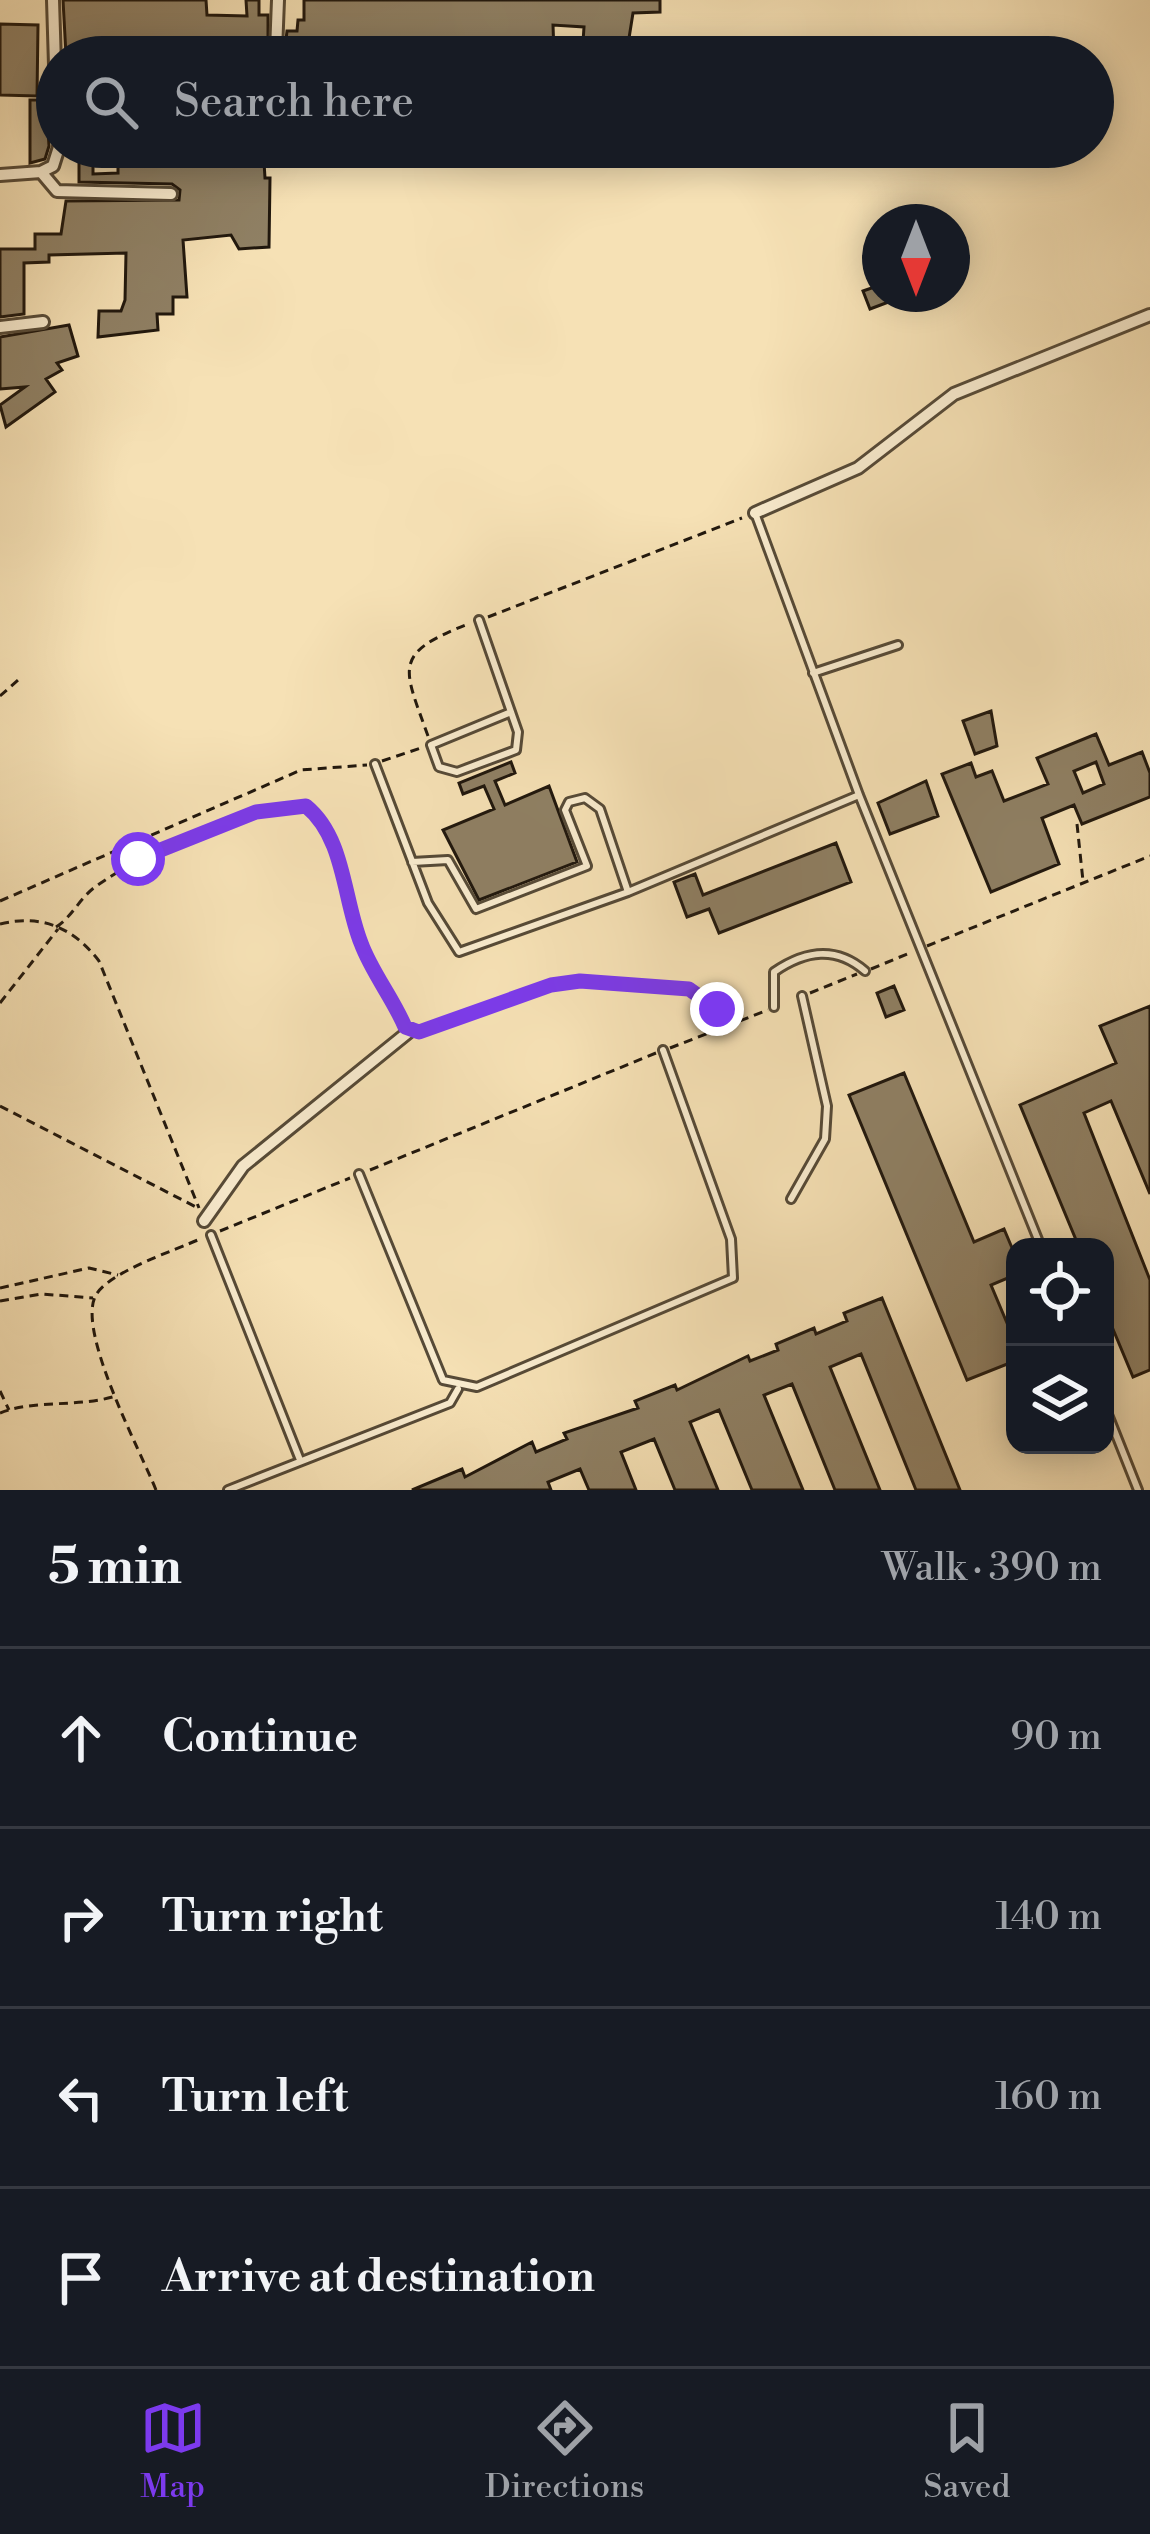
<!DOCTYPE html>
<meta charset="utf-8">
<style>
body{margin:0;font-family:"Libre Bodoni",serif;background:#242831;color:#f1f3f6}
.controls{position:absolute;right:36px;bottom:36px;display:grid;overflow:hidden;border-radius:24px;box-shadow:0 6px 30px #0003}
.controls button{width:108px;height:108px;display:grid;place-items:center;padding:0;border:0;border-bottom:3px solid #363941;background:#171b24;color:#f1f3f6;font:60px sans-serif}
.compass{position:absolute;left:862px;top:204px;width:108px;height:108px;border-radius:50%;background:#171b24;box-shadow:0 6px 30px #0003;rotate:180deg}
.stop{position:absolute;width:36px;height:36px;margin:-27px;border:9px solid #7c3aed;border-radius:50%;background:#fff}
.stop.end{background:#7c3aed;border-color:#fff;box-shadow:0 3px 12px #0008}
.list{margin:0;padding:0;list-style:none}
h2{display:flex;justify-content:space-between;align-items:center;height:156px;margin:0;padding:0 48px;font-size:51px}
h2 small{font-size:39px;font-weight:400;color:#9ea1a6}
.list li{display:grid;grid-template-columns:78px 1fr auto;gap:36px;align-items:center;box-sizing:border-box;height:180px;padding:0 48px;border-top:3px solid #363941}
.list b{display:block;font-size:45px;white-space:nowrap}
.list em{font-size:39px;font-style:normal;color:#9ea1a6}
.icon{flex:none;width:66px;height:66px;fill:none;stroke:currentColor;stroke-width:2;stroke-linecap:round;stroke-linejoin:round}
.map{position:relative;flex:none;width:1150px;height:1490px;overflow:hidden}
.search{position:absolute;background:#171b24;box-shadow:0 6px 30px #0003;left:36px;right:36px;top:36px;height:132px;display:flex;align-items:center;gap:30px;box-sizing:border-box;padding:0 42px;border-radius:66px;color:#9ea1a6;font-size:45px}
.sheet{height:876px;background:#171b24}
nav{display:flex;justify-content:space-around;align-items:center;box-sizing:border-box;height:168px;border-top:3px solid #363941;background:#171b24;font-size:33px;color:#9ea1a6}
nav a{display:grid;justify-items:center;gap:6px}
nav .on{color:#7c3aed}
.map>svg:first-child{display:block}
.building{fill:#8f8064;stroke:#20170d;stroke-width:3;fill-rule:evenodd}
.lines{fill:none;stroke-linecap:round;stroke-linejoin:round}
.lane-casing{stroke:#564a37;stroke-width:12}
.street-casing{stroke:#564a37;stroke-width:16}
.path{stroke:#20170d;stroke-width:3;stroke-dasharray:9 6;stroke-linecap:butt}
.lane{stroke:#f9eccf;stroke-width:6}
.street{stroke:#f9eccf;stroke-width:10}
.route{stroke:#7c3aed;stroke-width:15}
</style>
<div class="map">
<svg width="1150" height="1490" viewBox="0 0 1150 1490">
<rect width="100%" height="100%" fill="#f6e1b5"/>
<filter id="stains"><feTurbulence type="fractalNoise" baseFrequency=".00167" numOctaves="4"/><feColorMatrix values="0 0 0 0 .2 0 0 0 0 .09 0 0 0 0 .02 0 0 0 .5 -.17"/></filter>
<radialGradient id="worn" r=".72"><stop offset=".6" stop-color="#630" stop-opacity="0"/><stop offset="1" stop-color="#630" stop-opacity=".3"/></radialGradient>
<!-- building -->
<path class="building" d="M63,0H206L207,15L247,16L246,0H259V15H268V57L66,55Z
M304,0H660V12L633,13L626,57H582L584,27L553,25L554,53L530,57L284,56L287,31H297L298,20H304Z
M0,24L38,25L37,96L0,95Z
M30,100H46L49,146L45,159L30,163Z
M118,147H249V163L264,162L265,178H270L269,247L239,249L231,235L183,240L187,297H173V314H157L158,330L98,337L99,311H121L125,300L126,253L49,255V262L24,263V314L0,317V249H35V234H61L66,201L179,200L180,190L172,184L79,182V156L93,155V174L118,173Z
M880,285V294L907,295L870,309L863,291Z
M69,325L78,356L57,363L62,370L46,379L55,392L6,427L0,405L25,387L0,389V337Z
M991,711L997,746L975,754L963,721Z
M1096,734L1109,765L1142,752L1150,773V797L1082,824L1074,805L1042,818L1059,864L991,892L942,774L971,763L976,777L992,771L1004,801L1048,784L1037,758ZM1096,762L1104,784L1083,793L1074,771Z
M511,762L515,773L495,781L505,805L549,786L577,862L479,900L443,830L494,809L484,786L463,794L459,783Z
M926,781L938,816L890,834L878,803Z
M836,843L851,882L719,933L709,909L687,917L674,882L695,874L703,895Z
M894,986L904,1010L886,1017L877,993Z
M1150,1006V1194L1111,1101L1084,1113L1150,1280V1370L1133,1377L1105,1310V1247H1079L1020,1105L1116,1063L1100,1026Z
M904,1073L974,1242L1004,1229L1015,1255V1275L991,1285L1015,1342V1361L967,1380L849,1095Z
M882,1298L960,1490H916L861,1354L830,1367L880,1490H835L792,1384L764,1395L803,1490H752L719,1410L690,1422L718,1490H675L654,1439L621,1452L636,1490H589L580,1469L548,1482L551,1490H412L462,1469L465,1477L532,1442L536,1452L567,1439L564,1433L638,1408L635,1401L675,1385L677,1390L748,1356L750,1361L778,1350L776,1344L814,1328L816,1334L847,1321L844,1313Z"/>
<g class="lines">
<!-- lane casing -->
<g class="lane-casing">
<path id="lane" d="M755,513L859,795L1041,1247
M479,620L518,732L516,750L457,772L439,767L431,745L511,712
M813,673L898,645
M375,764L428,903L459,952L628,892L859,795
M412,862L448,860L476,909L587,866L565,810L569,802L585,798L600,809L628,892
M774,1007V972C806,950 836,946 865,971
M359,1174L443,1380L477,1387L733,1278L731,1239L663,1050
M791,1199L825,1139L827,1106L802,996
M211,1235L300,1460
M1105,1407L1138,1490
M228,1490L450,1403L458,1389"/>
</g>
<!-- street casing -->
<g class="street-casing">
<path id="street" d="M53,0L57,130
M276,51L278,0
M41,172L57,191L171,194
M0,175L41,172L53,166L59,147
M0,327L43,322
M755,513L858,468L954,394L1150,315
M204,1221L243,1166L411,1030"/>
</g>
<!-- path -->
<path class="path" d="M488,617L742,518
M0,696L18,680
M428,736C403,666 392,654 468,624
M382,761L424,747
M1077,824L1083,881
M0,901L301,770L367,765
M0,924C41,914 73,927 99,961L199,1208
M56,927C72,917 79,899 95,887C146,851 243,803 306,806C346,838 342,899 361,945C372,971 391,994 402,1020
M927,946L1150,856
M871,969L912,952
M810,993L857,974
M0,1003L58,929
M424,1031L551,985L581,981L689,989L717,1009L727,1024
M670,1048L768,1010
M0,1106L196,1207
M370,1170L656,1053
M220,1231L350,1178
M0,1288L89,1268L118,1275
M0,1301L42,1294L93,1298
M0,1391L9,1410
M0,1413C35,1399 77,1408 116,1396
M156,1490C140,1450 78,1334 95,1297C105,1273 176,1250 200,1239"/>
<!-- lane -->
<use href="#lane" class="lane"/>
<!-- street -->
<use href="#street" class="street"/>
</g>
<g class="lines">
<!-- route -->
<path class="route" d="M138,859L256,812L306,806C345,838 343,898 361,943C372,973 393,998 405,1027L419,1032L551,985L580,981L689,989L717,1009"/>
</g>
<rect width="100%" height="100%" filter="url(#stains)"/>
<rect width="100%" height="100%" fill="url(#worn)"/>
</svg>
<div class="controls">
<button><svg class="icon" aria-label="locate" viewBox="0 0 24 24"><circle cx="12" cy="12" r="6"/><path d="M12 2v4M12 18v4M2 12h4M18 12h4"/></svg></button>
<button><svg class="icon" aria-label="layers" viewBox="0 0 24 24"><path d="M12 4l9 5-9 5-9-5zM3 14l9 5 9-5"/></svg></button>
</div>
<svg class="compass" viewBox="-18 -18 36 36"><path d="M0-13l5 13h-10z" fill="#e53935"/><path d="M0 13l5-13h-10z" fill="#9ea1a6"/></svg>
<div class="stop" style="left:138px;top:859px"></div>
<div class="stop end" style="left:717px;top:1009px"></div>
<div class="search"><svg class="icon" aria-label="search" viewBox="0 0 24 24"><circle cx="10" cy="10" r="6"/><path d="M15 15l6 6"/></svg>Search here</div>
</div>
<section class="sheet">
<h2>5 min<small>Walk · 390 m</small></h2>
<ul class="list">
<li><svg class="icon" aria-label="ahead" viewBox="0 0 24 24"><path d="M12 20V5M6 11l6-6 6 6"/></svg><div><b>Continue</b></div><em>90 m</em></li>
<li><svg class="icon" aria-label="right" viewBox="0 0 24 24"><path d="M7 20v-9h11M14 6l5 5-5 5"/></svg><div><b>Turn right</b></div><em>140 m</em></li>
<li><svg class="icon" aria-label="left" viewBox="0 0 24 24"><path d="M17 20v-9H6M10 6l-5 5 5 5"/></svg><div><b>Turn left</b></div><em>160 m</em></li>
<li><svg class="icon" aria-label="arrive" viewBox="0 0 24 24"><path d="M6 21V4h12l-3 4 3 4H6"/></svg><div><b>Arrive at destination</b></div></li>
</ul>
</section>
<nav>
<a class="on"><svg class="icon" aria-label="map" viewBox="0 0 24 24"><path d="M3 6l6-2 6 2 6-2v14l-6 2-6-2-6 2zM9 4v14M15 6v14"/></svg>Map</a>
<a><svg class="icon" aria-label="directions" viewBox="0 0 24 24"><path d="M12 3l9 9-9 9-9-9zM9 14v-3h6M13 9l2 2-2 2"/></svg>Directions</a>
<a><svg class="icon" aria-label="saved" viewBox="0 0 24 24"><path d="M7 4h10v16l-5-4-5 4z"/></svg>Saved</a>
</nav>
